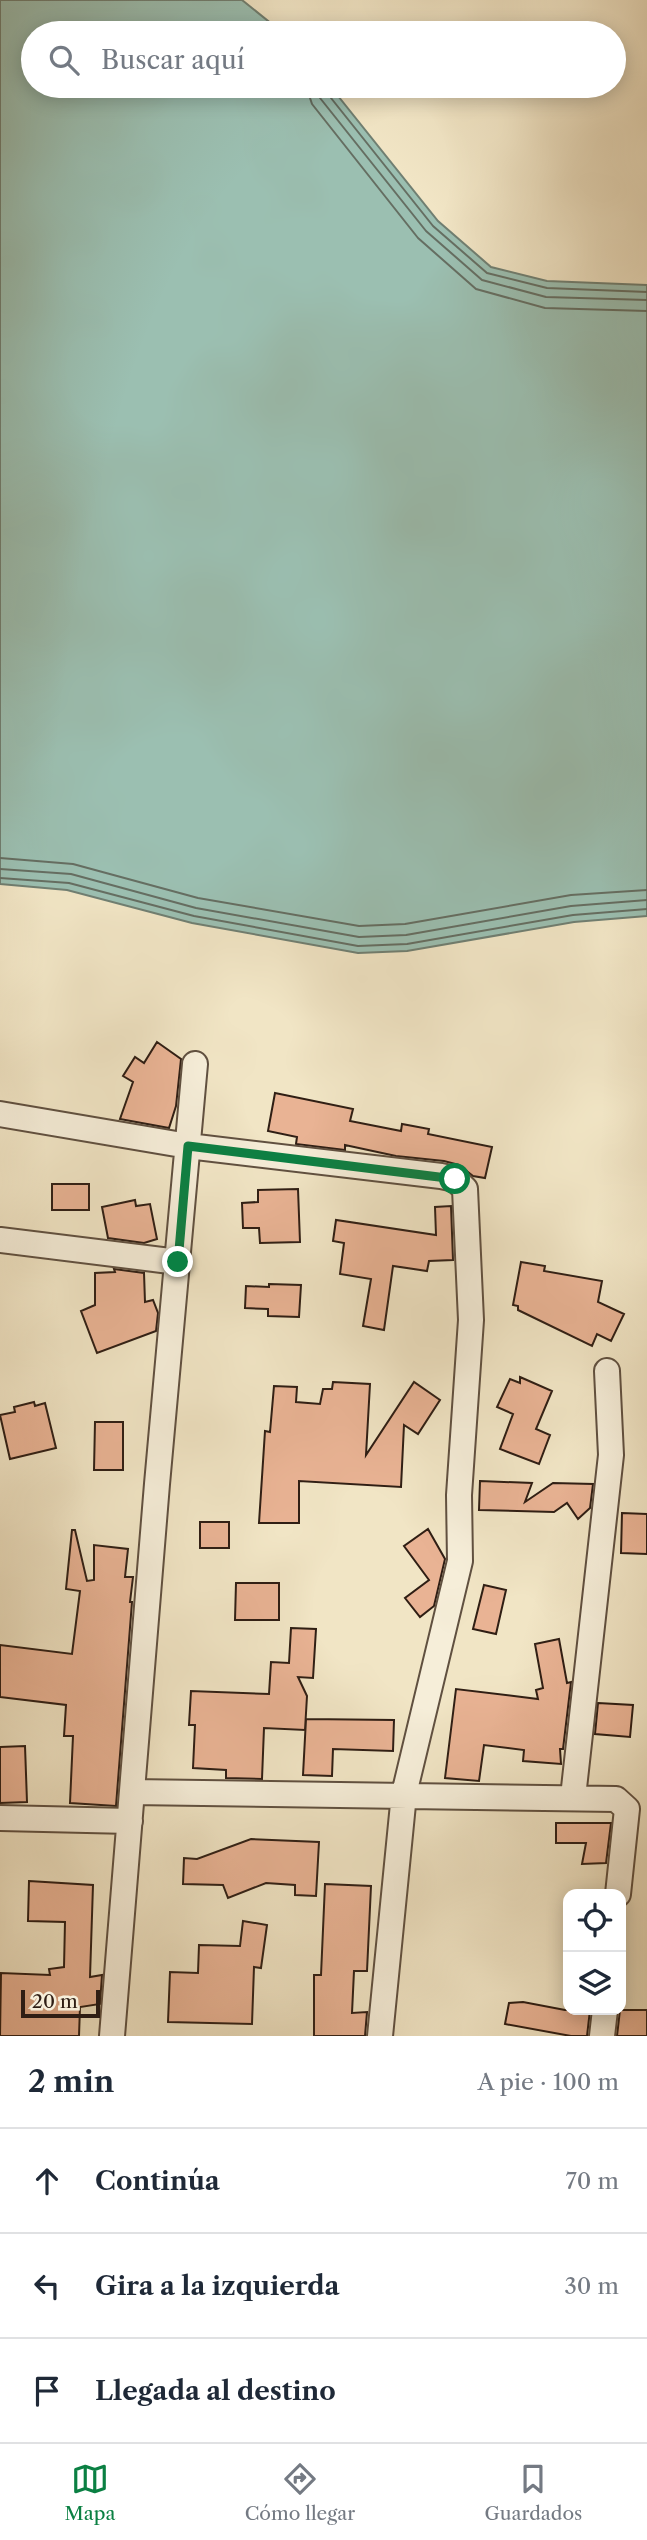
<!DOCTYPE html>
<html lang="es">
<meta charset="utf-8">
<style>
body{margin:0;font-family:"Libre Caslon Text",serif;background:#f2f2f3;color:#1f2937}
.controls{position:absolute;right:21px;bottom:21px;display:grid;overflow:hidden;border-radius:14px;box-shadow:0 4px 18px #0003}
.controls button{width:63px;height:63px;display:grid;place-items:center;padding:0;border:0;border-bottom:2px solid #e0e1e3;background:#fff;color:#1f2937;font:35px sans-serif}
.scale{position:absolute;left:21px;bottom:18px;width:79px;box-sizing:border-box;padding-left:7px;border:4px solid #2f1e14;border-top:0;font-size:19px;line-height:24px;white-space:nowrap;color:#2f1e14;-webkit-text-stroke:5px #f6eed9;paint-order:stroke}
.stop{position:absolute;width:21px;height:21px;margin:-16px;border:5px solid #0b8043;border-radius:50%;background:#fff}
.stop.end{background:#0b8043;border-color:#fff;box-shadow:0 2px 7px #0008}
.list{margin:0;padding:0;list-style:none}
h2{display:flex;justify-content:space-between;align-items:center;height:91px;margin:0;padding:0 28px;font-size:30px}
h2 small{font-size:23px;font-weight:400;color:#747a83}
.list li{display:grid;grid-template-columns:46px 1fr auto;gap:21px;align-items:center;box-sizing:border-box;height:105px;padding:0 28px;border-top:2px solid #e0e1e3}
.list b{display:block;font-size:26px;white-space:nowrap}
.list em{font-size:23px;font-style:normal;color:#747a83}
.icon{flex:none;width:38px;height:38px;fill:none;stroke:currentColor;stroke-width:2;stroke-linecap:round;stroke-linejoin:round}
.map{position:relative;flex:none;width:647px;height:2036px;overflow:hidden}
.search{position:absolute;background:#fff;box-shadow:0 4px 18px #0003;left:21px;right:21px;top:21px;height:77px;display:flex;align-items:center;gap:18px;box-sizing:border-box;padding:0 24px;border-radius:38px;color:#747a83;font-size:26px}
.sheet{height:406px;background:#fff}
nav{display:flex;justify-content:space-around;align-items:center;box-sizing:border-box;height:98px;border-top:2px solid #e0e1e3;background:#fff;font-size:19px;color:#747a83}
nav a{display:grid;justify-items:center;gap:4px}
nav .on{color:#0b8043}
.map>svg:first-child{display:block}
.water{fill:#9bbfb1;stroke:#707f72;stroke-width:2}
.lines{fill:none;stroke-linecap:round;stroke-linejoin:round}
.shore{stroke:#656e62;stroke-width:2}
.building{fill:#e9b394;stroke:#2f1e14;stroke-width:2}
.street-casing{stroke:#605040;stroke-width:28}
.street{stroke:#f6eed9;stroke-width:24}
.route{stroke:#0b8043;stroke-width:9}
</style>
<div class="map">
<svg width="647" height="2036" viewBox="0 0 647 2036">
<rect width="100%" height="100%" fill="#f1e5c5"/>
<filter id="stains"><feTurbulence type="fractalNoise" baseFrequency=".00286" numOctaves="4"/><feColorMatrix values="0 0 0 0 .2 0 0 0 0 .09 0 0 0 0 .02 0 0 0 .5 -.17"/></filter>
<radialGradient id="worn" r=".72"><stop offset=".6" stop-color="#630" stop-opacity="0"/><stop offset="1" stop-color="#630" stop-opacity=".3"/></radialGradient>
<!-- water -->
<path class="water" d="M0,0H242L283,33H33V86H330L438,221L491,267L547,281L647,285V916L574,922L407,951L358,953L192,923L67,890L0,884Z"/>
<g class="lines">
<!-- shore -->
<path class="shore" d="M306,86L312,104L418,238L476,289L545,308L647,311
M317,86L320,98L426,231L482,280L546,297L647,300
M326,86L327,93L433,226L487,273L547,288L647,292
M0,858L73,864L198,898L359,926L405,924L571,895L647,890
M0,869L71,874L196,908L359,937L406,935L571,906L647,900
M0,878L69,883L194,916L358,946L407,944L573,915L647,909"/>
</g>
<!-- building -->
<path class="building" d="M157,1042L181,1059L176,1106L169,1128L120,1119L133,1082L123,1076L135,1057L144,1063Z
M275,1093L353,1109L350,1121L401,1131L402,1124L429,1129L428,1134L492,1147L485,1178L473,1176L459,1165L444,1161L396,1156L345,1145V1150L296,1144L297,1137L268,1131Z
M52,1184H89V1210H52Z
M298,1189L300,1242L260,1243L259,1228H243L242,1203L258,1202V1190Z
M135,1200L136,1206L150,1204L157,1239L144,1243L108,1238L102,1207Z
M451,1206L453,1260L429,1261L427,1271L393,1266L384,1330L363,1326L371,1279L340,1274L344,1243L333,1241L336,1220L436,1235L435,1207Z
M521,1262L545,1266L544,1271L602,1281L598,1302L624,1314L611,1341L597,1334L592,1346L518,1310V1306L513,1305Z
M114,1269L144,1273L145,1302L153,1300L158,1313L156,1331L97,1353L81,1311L95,1305V1273L115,1272Z
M269,1284L301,1285L299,1317L268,1316V1309L245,1308L246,1286L269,1287Z
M520,1377L552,1391L536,1429L550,1435L539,1464L500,1449L513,1414L497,1407L510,1379L520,1383Z
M333,1382L370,1384L366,1455L414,1382L440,1400L418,1434L404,1425L401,1487L299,1481V1523H259L265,1431L270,1432L274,1386L297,1387L296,1402L320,1404L323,1389H332Z
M34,1402L35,1406L45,1403L56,1448L10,1459L0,1415L15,1412L14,1407Z
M95,1422H123V1470H94Z
M480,1481L532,1483L525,1502L553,1483L593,1484L590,1508L578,1519L567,1503L554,1512L479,1510Z
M622,1513L647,1514V1554L621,1553Z
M200,1522H229V1548H200Z
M428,1529L445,1559L434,1606L420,1617L405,1598L429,1580L404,1546Z
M72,1530H75L87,1581L94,1580V1545L128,1549L125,1577H133L130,1602H132L116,1806L70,1803L73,1736H64L66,1705L0,1697V1645L72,1654L80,1591L66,1589Z
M236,1583H279V1620H235Z
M484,1585L506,1590L496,1634L473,1629Z
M291,1628L316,1629L313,1678L298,1677L307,1696L305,1730L264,1728L262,1779L226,1778V1770L193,1768L195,1725H189L191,1691L269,1694L271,1662L289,1663Z
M559,1639L567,1683L571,1682L563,1749H560L561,1764L523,1761L524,1750L484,1745L479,1781L445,1778L456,1689L538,1699L536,1690L543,1688L535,1644Z
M598,1703L633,1705L630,1737L595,1734Z
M306,1719L394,1720L393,1751L333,1749L332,1776L303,1775Z
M25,1746L27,1802L0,1803V1747Z
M556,1823H611L606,1863L582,1864L586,1843H556Z
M251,1839L319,1842L316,1896L295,1895V1885L266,1883L228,1898L223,1885L183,1884L184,1858L197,1859Z
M29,1881L93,1885L90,1977L102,1975L100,2004L80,2007L79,2036H0L1,1973L50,1975L49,1969L64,1967L65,1922L28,1921Z
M325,1884L371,1886L367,1971H354L352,2013L367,2012L365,2036H314V1975H321Z
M243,1921L267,1925L261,1968L254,1967L252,2024L168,2022L170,1972L198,1973L199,1945L240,1946Z
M523,2002L565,2010H590L587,2036H571L505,2024L509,2003Z
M620,2010H647V2036H617Z"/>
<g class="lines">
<!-- street casing -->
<g class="street-casing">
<path id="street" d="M0,1114L188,1146L441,1176L455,1179L465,1189L471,1320L459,1495L460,1561L404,1794L380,2036
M0,1240L178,1262
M132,1792L616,1799L627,1809L618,1894
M573,1797L611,1455L607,1371
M0,1818L130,1821
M112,2036L157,1484L195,1064
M602,2036L605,2010"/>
</g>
<!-- street -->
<use href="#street" class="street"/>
</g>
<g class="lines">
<!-- route -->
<path class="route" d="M178,1262L188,1146L455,1179"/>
</g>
<rect width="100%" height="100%" filter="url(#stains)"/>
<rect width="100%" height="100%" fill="url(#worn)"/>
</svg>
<div class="controls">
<button><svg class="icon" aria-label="locate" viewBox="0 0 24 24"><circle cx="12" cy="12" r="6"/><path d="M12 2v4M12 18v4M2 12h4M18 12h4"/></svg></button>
<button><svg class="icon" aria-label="layers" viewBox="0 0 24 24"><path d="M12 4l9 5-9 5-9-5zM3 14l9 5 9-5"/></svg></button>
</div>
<div class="scale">20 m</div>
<div class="stop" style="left:455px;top:1179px"></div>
<div class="stop end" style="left:178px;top:1262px"></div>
<div class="search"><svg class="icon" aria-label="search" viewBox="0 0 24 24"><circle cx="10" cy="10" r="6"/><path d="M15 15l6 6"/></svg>Buscar aquí</div>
</div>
<section class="sheet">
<h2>2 min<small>A pie · 100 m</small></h2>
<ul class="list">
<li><svg class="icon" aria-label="ahead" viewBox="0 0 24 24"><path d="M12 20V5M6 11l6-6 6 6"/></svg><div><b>Continúa</b></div><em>70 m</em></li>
<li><svg class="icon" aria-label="left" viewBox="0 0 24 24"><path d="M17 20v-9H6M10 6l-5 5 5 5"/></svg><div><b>Gira a la izquierda</b></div><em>30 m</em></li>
<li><svg class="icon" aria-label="arrive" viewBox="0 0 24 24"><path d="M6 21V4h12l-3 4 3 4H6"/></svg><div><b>Llegada al destino</b></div></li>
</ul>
</section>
<nav>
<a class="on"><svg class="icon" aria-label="map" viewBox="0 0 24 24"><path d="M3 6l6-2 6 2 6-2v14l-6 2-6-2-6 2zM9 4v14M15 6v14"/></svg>Mapa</a>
<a><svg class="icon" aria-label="directions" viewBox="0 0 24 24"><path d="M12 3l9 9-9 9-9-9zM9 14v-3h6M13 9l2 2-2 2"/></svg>Cómo llegar</a>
<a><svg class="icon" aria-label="saved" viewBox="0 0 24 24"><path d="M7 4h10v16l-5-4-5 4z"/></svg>Guardados</a>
</nav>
